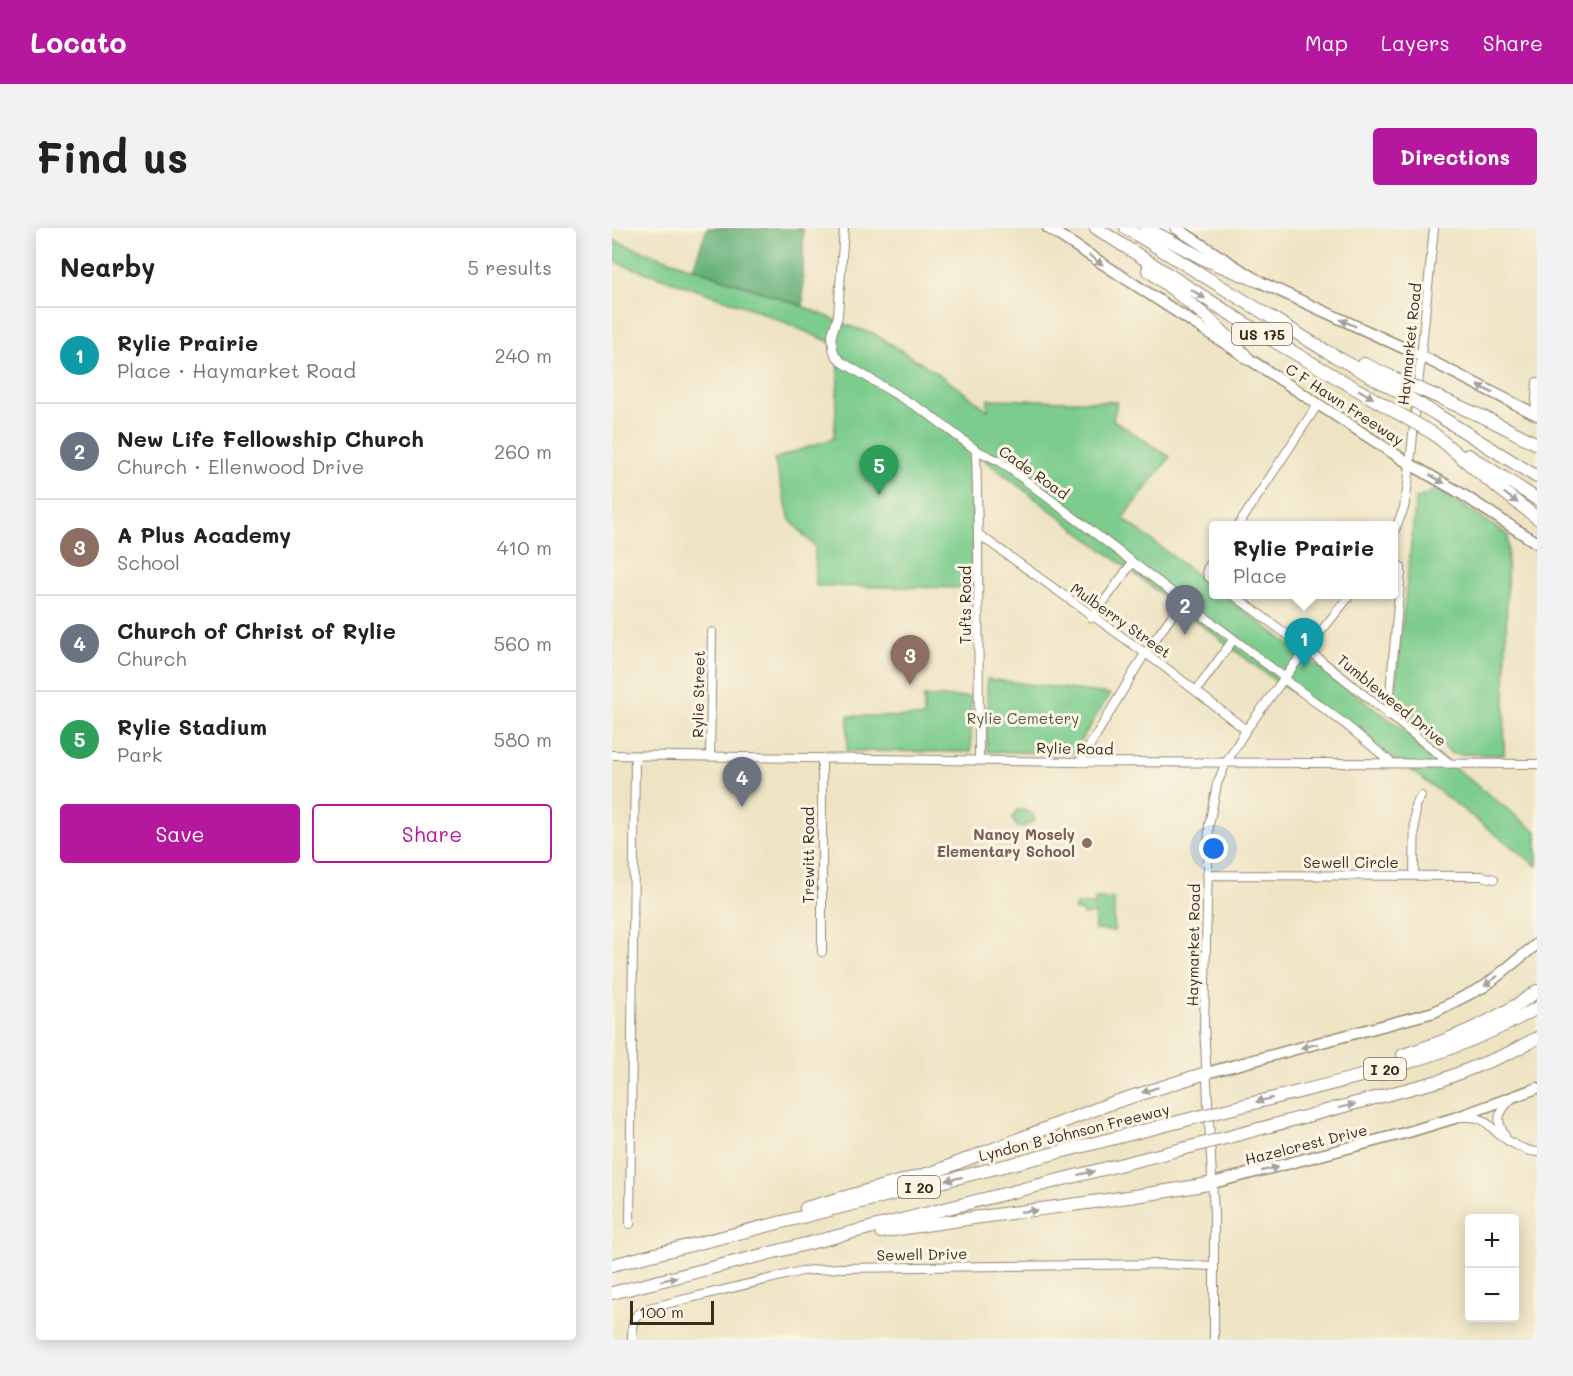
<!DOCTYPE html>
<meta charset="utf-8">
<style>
body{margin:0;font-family:Mali,sans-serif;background:#f2f2f2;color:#222}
.controls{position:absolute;right:18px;bottom:18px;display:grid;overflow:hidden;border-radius:6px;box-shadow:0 3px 15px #0003}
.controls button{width:54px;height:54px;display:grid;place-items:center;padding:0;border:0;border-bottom:2px solid #e0e0e0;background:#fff;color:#222;font:30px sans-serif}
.scale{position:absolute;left:18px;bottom:15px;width:84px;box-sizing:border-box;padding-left:6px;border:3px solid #3b2a1e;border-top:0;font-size:16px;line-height:21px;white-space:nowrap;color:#3b2a1e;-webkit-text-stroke:4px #fcf5e5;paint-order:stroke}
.you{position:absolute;left:602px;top:621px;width:21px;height:21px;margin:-15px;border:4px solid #fff;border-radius:50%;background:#1a73e8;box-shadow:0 0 0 9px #1a73e833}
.badge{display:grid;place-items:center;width:39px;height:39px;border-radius:50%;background:#b5179e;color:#fff;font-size:20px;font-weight:700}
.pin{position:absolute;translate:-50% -50px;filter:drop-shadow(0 2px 3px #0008)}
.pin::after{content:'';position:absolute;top:32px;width:21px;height:18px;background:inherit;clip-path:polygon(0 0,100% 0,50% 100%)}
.popup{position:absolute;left:597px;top:293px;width:189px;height:78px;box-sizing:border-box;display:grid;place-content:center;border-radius:6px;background:#fff;filter:drop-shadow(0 2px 4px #0005);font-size:20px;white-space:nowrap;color:#767676}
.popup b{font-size:22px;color:#222}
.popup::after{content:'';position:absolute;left:50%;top:100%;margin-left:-12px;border:12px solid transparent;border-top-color:#fff}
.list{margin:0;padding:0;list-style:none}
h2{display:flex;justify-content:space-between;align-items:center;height:78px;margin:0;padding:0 24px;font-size:26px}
h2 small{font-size:20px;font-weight:400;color:#767676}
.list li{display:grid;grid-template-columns:39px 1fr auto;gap:18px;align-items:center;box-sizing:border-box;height:96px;padding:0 24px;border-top:2px solid #e0e0e0}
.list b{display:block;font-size:22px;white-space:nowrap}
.list p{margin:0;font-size:20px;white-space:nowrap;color:#767676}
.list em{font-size:20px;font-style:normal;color:#767676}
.actions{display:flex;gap:12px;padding:18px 24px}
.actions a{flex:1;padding:14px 0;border:2px solid #b5179e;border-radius:6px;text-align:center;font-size:21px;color:#b5179e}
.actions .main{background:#b5179e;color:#fff}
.map{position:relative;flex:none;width:925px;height:1112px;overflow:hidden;border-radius:6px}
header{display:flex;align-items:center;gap:36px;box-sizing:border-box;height:84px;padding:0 30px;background:#b5179e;color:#fff}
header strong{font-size:28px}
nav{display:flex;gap:33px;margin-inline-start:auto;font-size:21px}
.intro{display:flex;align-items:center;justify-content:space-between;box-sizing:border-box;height:144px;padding:0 36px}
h1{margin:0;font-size:42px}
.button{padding:15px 27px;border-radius:6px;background:#b5179e;color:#fff;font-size:21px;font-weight:700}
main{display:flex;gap:36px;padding:0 36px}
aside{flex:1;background:#fff;border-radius:6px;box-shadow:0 3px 15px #0003}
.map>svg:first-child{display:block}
.green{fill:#7bcc8d;stroke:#5b7b56;stroke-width:1.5}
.forest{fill:#64b078;stroke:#506d4b;stroke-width:1.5}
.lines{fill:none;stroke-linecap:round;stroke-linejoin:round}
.minor-casing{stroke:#948771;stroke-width:10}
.major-casing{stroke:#948771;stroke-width:13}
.highway-casing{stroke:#948771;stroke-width:14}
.minor{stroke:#fff;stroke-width:8}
.major{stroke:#fff;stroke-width:10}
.highway{stroke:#fff;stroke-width:12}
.highway-bridge-casing{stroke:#948771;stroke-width:14;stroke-linecap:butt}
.highway-bridge{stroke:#fff;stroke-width:12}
.oneway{fill:#a79f9a}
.education-dot{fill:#8d6e63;stroke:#fcf5e5;stroke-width:2}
.labels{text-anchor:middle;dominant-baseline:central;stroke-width:6;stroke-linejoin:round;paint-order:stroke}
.shield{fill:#fcf5e5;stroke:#75675a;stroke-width:1.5}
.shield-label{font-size:14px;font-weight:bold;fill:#3b2a1e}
.street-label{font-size:15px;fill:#3b2a1e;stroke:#fcf5e5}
.park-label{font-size:15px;fill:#4e5b3f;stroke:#fcf5e5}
.education-label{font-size:15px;font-weight:bold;fill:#785e54;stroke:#fcf5e5;text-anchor:end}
</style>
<header>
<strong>Locato</strong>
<nav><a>Map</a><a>Layers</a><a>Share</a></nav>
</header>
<div class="intro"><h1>Find us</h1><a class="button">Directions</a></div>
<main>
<aside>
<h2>Nearby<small>5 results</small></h2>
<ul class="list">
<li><span class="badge" style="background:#0f9aa8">1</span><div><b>Rylie Prairie</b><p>Place · Haymarket Road</p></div><em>240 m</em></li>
<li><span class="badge" style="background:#6b7280">2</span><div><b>New Life Fellowship Church</b><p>Church · Ellenwood Drive</p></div><em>260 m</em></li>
<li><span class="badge" style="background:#8d6e63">3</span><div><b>A Plus Academy</b><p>School</p></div><em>410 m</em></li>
<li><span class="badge" style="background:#6b7280">4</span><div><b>Church of Christ of Rylie</b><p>Church</p></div><em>560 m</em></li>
<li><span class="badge" style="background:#2e9e5b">5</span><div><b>Rylie Stadium</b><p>Park</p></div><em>580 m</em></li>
</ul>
<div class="actions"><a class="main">Save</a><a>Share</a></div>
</aside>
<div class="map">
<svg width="925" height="1112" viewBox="0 0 925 1112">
<rect width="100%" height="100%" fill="#fcf5e5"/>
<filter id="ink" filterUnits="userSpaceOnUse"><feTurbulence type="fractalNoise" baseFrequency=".0167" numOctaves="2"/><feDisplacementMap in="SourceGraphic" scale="12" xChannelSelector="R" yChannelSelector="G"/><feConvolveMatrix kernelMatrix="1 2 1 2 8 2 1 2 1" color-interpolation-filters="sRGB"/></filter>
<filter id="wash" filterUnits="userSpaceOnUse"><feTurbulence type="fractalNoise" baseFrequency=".008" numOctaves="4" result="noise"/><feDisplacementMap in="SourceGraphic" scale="24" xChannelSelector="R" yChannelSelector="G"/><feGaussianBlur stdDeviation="1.35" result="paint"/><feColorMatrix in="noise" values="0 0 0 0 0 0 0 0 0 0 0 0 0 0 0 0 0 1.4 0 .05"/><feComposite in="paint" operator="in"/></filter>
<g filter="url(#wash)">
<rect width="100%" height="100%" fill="#eee4c4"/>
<!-- green -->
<path class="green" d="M0,12L190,78L240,99L261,105L327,146L376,182V171L505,174L501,192L558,229L511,290L602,360V366L611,367L844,541L925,604V638L799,542L662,452L349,214L355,223L362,242L360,360L204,358L203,319L178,292L162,231L222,210L227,137V118L144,82L0,33Z
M825,261L896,307L892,527L840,526L781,480L804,271Z
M375,451L498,466L461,525L377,524L375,521Z
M312,469H359V524L235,523L236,488L312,489Z
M405,582H411L420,586L423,592L412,599L404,598L400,590Z
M483,671H502V703L483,702V685L471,687L470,684L462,682L464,677L479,676L483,679Z"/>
<!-- forest -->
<path class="forest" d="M95,0L191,1V78L81,40Z"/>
</g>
<g filter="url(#ink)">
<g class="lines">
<!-- minor casing -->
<g class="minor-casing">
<path id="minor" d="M232,0L226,88L220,106L221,120L223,127L230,134L315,185L364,222L389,234L673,450
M923,186L925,154
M364,222L366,306L367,532
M626,298L706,176
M782,304L792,280L796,256L822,0
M366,306L554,440L634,502
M602,331L595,341L596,348L602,354
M620,366L696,422L836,534
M480,390L520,335
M672,451L733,496L780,535
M584,463L621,412
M776,487L789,344V339L782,334
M0,527L468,534L925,536
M98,528L100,404
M468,534L532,427L570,374
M595,647L870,648L882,651
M802,647L803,578L809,568
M210,724V530
M852,889C874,888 875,897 889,908C899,915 913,923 925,924
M893,908C882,890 888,883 900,870
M18,996L23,528
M20,1112C20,1093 19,1088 37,1080L190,1043L227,1040L551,1036L602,1038
M602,1112V987L592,797L597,597L605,556L614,535L634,502L682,437L739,366"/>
</g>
<!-- major casing -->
<g class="major-casing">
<path id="major" d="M436,0L798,236L845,263L925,315
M564,0L646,53L809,128L925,187
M594,845L822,784L873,758L925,716
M601,955L793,905L846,889L925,860"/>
</g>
<!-- highway casing -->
<g class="highway-casing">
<path id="highway" d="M484,0L648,105L784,184
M514,0L714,123L785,163
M534,0L594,32L646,53
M536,42C572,70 607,96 636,131
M752,136L786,152
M826,169L878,192L925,216
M824,186L925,249
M822,206L870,247L925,290
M856,227L925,271
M791,827C838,812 886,793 925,763
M613,882C719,855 829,835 925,780
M617,909L830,852L895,826L925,810
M194,980L322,944L497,876L594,845
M269,1004C379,985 491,976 601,955
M0,1037L562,895
M0,1065L578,919"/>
</g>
<!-- minor -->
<use href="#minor" class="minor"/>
<!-- major -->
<use href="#major" class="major"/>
<!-- highway -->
<use href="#highway" class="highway"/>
<!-- highway-bridge casing -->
<g class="highway-bridge-casing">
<path id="highway-bridge" d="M786,152L826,169
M785,163L824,186
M784,184L822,206
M562,895L613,882
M578,919L617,909"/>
</g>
<!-- highway-bridge -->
<use href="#highway-bridge" class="highway-bridge"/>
</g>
<!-- one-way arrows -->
<defs><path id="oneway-solid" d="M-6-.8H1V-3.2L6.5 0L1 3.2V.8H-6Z" transform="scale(1.5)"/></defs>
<g class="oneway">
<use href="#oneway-solid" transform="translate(484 32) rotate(35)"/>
<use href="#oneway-solid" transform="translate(586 66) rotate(33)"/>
<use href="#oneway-solid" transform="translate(736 95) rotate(-156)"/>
<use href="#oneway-solid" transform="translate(873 161) rotate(-153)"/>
<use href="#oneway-solid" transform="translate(754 166) rotate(30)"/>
<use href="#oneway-solid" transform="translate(825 251) rotate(30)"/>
<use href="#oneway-solid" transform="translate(899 270) rotate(37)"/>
<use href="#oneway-solid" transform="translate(879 753) rotate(143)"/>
<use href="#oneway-solid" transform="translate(697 818) rotate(166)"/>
<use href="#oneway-solid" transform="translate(538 862) rotate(162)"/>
<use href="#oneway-solid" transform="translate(652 872) rotate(166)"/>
<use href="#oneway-solid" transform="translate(735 878) rotate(-14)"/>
<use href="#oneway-solid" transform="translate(658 941) rotate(-14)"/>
<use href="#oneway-solid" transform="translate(474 945) rotate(-14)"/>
<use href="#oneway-solid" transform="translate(342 951) rotate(166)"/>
<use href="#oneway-solid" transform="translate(417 983) rotate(-5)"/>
<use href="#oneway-solid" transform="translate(57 1051) rotate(-14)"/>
</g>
</g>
<!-- markers -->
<circle class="education-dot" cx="475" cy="615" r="6"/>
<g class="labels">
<!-- shield labels -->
<g class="shield">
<rect x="620" y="95" width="60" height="22" rx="4.5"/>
<rect x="752" y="830" width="42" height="22" rx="4.5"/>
<rect x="286" y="948" width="42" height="22" rx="4.5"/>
</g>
<g class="shield-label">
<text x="650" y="106">US 175</text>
<text x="773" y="841">I 20</text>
<text x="307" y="959">I 20</text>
</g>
<!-- street labels -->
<g class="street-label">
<text transform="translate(797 116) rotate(-84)">Haymarket Road</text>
<text transform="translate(733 176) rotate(33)">C F Hawn Freeway</text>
<text transform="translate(422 244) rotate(35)">Cade Road</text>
<text transform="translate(353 377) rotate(-90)">Tufts Road</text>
<text transform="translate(509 392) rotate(35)">Mulberry Street</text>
<text transform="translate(86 466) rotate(-89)">Rylie Street</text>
<text transform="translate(780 472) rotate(39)">Tumbleweed Drive</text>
<text transform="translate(463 520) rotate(1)">Rylie Road</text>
<text transform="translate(196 627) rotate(-90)">Trewitt Road</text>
<text x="739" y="634">Sewell Circle</text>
<text transform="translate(581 717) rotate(-89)">Haymarket Road</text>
<text transform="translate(462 904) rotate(-14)">Lyndon B Johnson Freeway</text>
<text transform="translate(694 916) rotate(-14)">Hazelcrest Drive</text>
<text transform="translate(310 1026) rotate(-1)">Sewell Drive</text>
</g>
<!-- park labels -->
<g class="park-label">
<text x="411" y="490">Rylie Cemetery</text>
</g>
<!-- education labels -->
<g class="education-label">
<text x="463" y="606">Nancy Mosely<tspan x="463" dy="17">Elementary School</tspan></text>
</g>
</g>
</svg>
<div class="controls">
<button>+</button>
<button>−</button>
</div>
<div class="scale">100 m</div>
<div class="you"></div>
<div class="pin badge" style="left:692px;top:440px;background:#0f9aa8">1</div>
<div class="popup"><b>Rylie Prairie</b>Place</div>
<div class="pin badge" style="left:573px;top:407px;background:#6b7280">2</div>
<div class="pin badge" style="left:298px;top:457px;background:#8d6e63">3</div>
<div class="pin badge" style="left:130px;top:579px;background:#6b7280">4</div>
<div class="pin badge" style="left:267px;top:267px;background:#2e9e5b">5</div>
</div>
</main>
